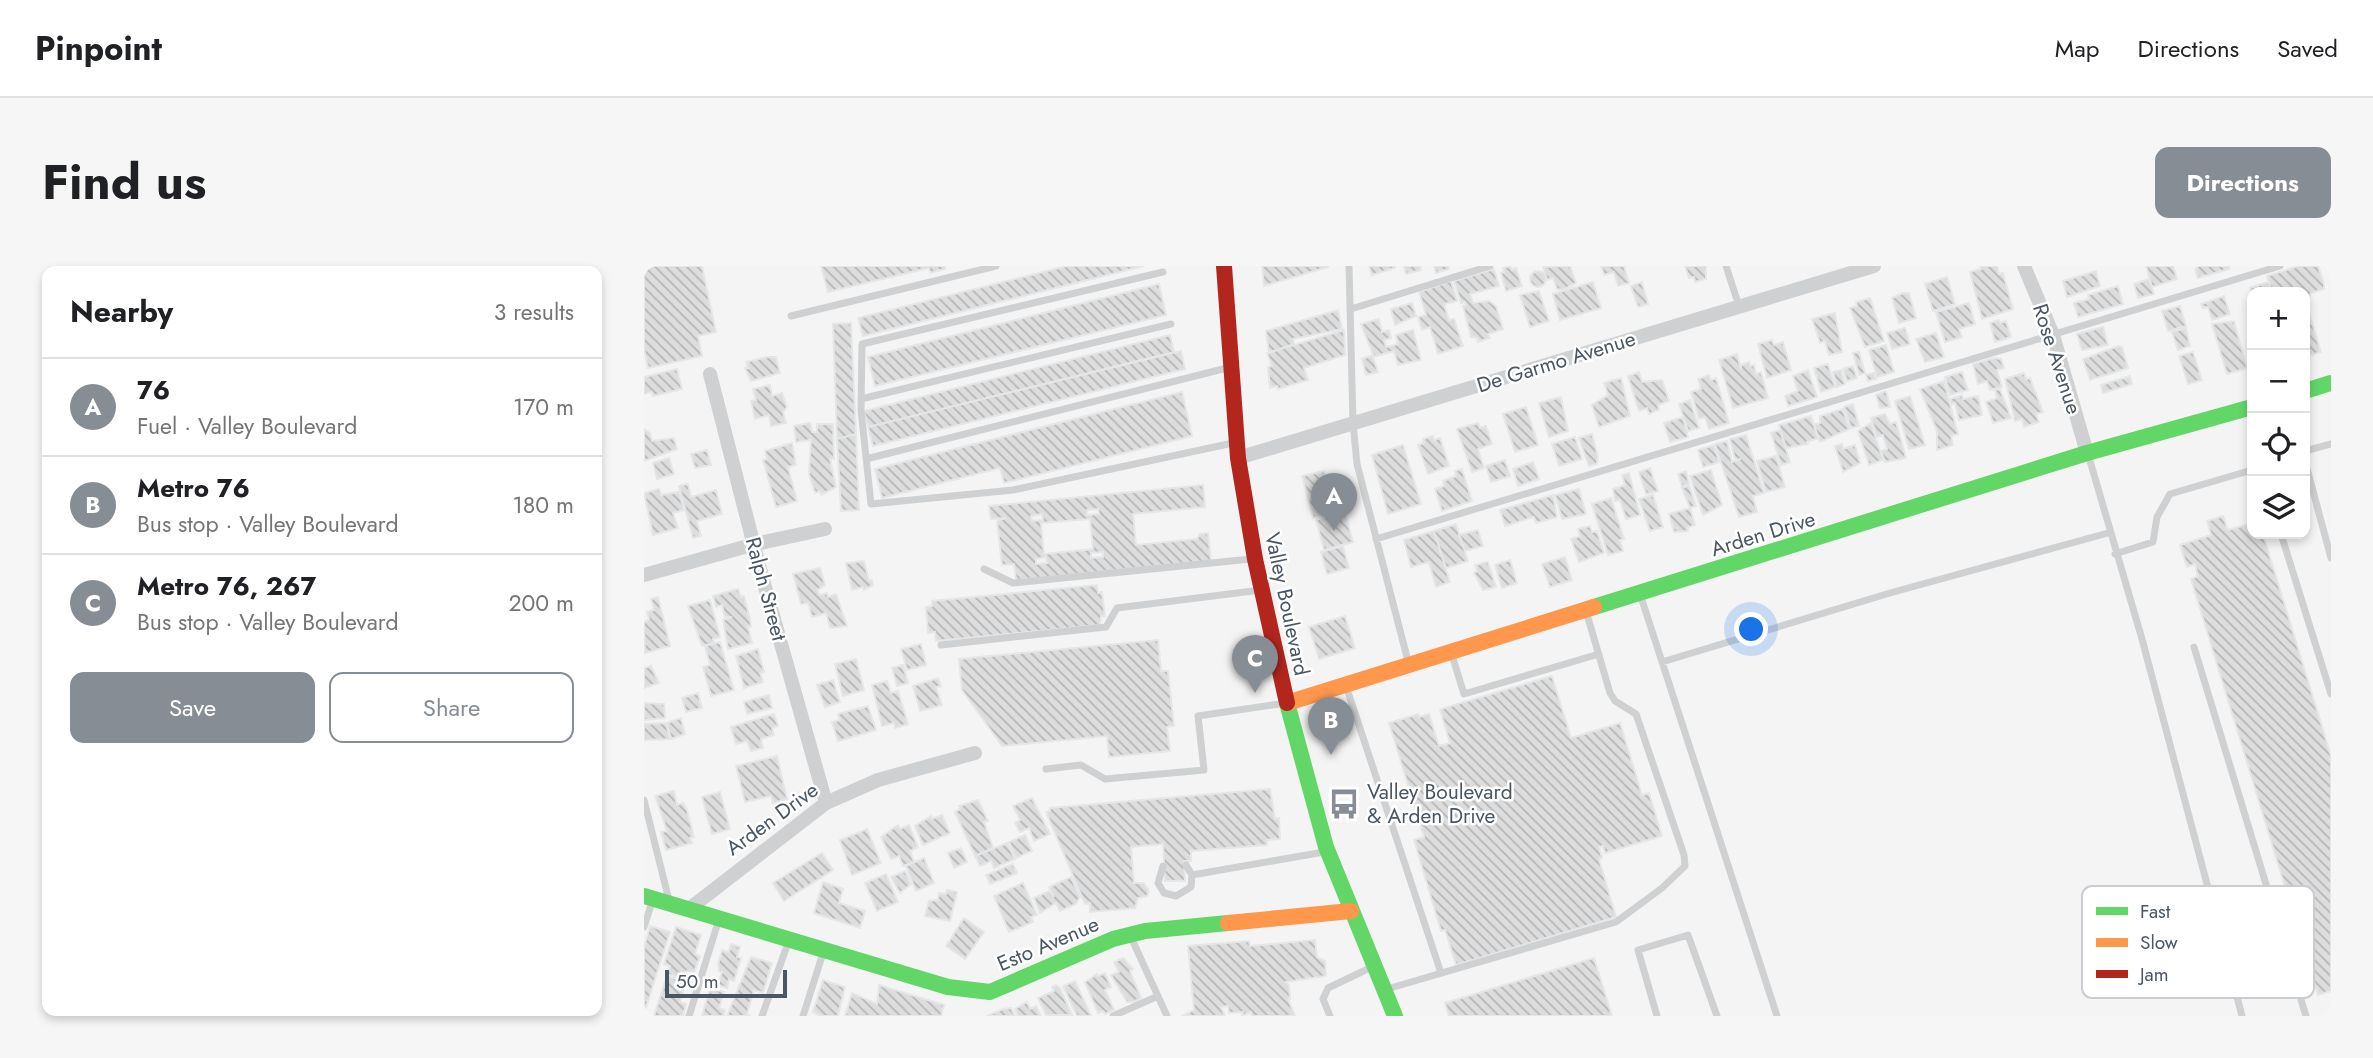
<!DOCTYPE html>
<meta charset="utf-8">
<style>
body{margin:0;font-family:Jost,sans-serif;background:#f6f6f6;color:#202124}
.controls{position:absolute;right:21px;top:21px;display:grid;overflow:hidden;border-radius:14px;box-shadow:0 4px 10px #0003}
.controls button{width:63px;height:63px;display:grid;place-items:center;padding:0;border:0;border-bottom:2px solid #e0e0e0;background:#fff;color:#202124;font:35px sans-serif}
.scale{position:absolute;left:21px;bottom:18px;width:122px;box-sizing:border-box;padding-left:7px;border:4px solid #4a5661;border-top:0;font-size:19px;line-height:24px;white-space:nowrap;color:#4a5661;-webkit-text-stroke:5px #fff;paint-order:stroke}
.you{position:absolute;left:1108px;top:364px;width:24px;height:24px;margin:-18px;border:5px solid #fff;border-radius:50%;background:#1a73e8;box-shadow:0 0 0 10px #1a73e833}
.badge{display:grid;place-items:center;width:46px;height:46px;border-radius:50%;background:#868d94;color:#fff;font-size:23px;font-weight:700}
.pin{position:absolute;translate:-50% -58px;filter:drop-shadow(0 2px 4px #0008)}
.pin::after{content:'';position:absolute;top:37px;width:24px;height:21px;background:inherit;clip-path:polygon(0 0,100% 0,50% 100%)}
.list{margin:0;padding:0;list-style:none}
h2{display:flex;justify-content:space-between;align-items:center;height:91px;margin:0;padding:0 28px;font-size:30px}
h2 small{font-size:23px;font-weight:400;color:#757577}
.list li{display:grid;grid-template-columns:46px 1fr auto;gap:21px;align-items:center;box-sizing:border-box;height:98px;padding:0 28px;border-top:2px solid #e0e0e0}
.list b{display:block;font-size:26px;white-space:nowrap}
.list p{margin:0;font-size:23px;white-space:nowrap;color:#757577}
.list em{font-size:23px;font-style:normal;color:#757577}
.actions{display:flex;gap:14px;padding:21px 28px}
.actions a{flex:1;padding:16px 0;border:2px solid #868d94;border-radius:14px;text-align:center;font-size:24px;color:#868d94}
.actions .main{background:#868d94;color:#fff}
.icon{flex:none;width:38px;height:38px;fill:none;stroke:currentColor;stroke-width:2;stroke-linecap:round;stroke-linejoin:round}
.map{position:relative;flex:none;width:1687px;height:750px;overflow:hidden;border-radius:14px}
header{display:flex;align-items:center;gap:42px;box-sizing:border-box;height:98px;padding:0 35px;background:#fff;border-bottom:2px solid #e0e0e0}
header strong{font-size:33px}
nav{display:flex;gap:38px;margin-inline-start:auto;font-size:24px}
.intro{display:flex;align-items:center;justify-content:space-between;box-sizing:border-box;height:168px;padding:0 42px}
h1{margin:0;font-size:49px}
.button{padding:18px 32px;border-radius:14px;background:#868d94;color:#fff;font-size:24px;font-weight:700}
main{display:flex;gap:42px;padding:0 42px}
aside{flex:1;background:#fff;border-radius:14px;box-shadow:0 4px 10px #0003}
.map>svg:first-child{display:block}
.building{fill:url(#building-back-hatch);stroke:#e5e6e7;stroke-width:2;fill-rule:evenodd}
.lines{fill:none;stroke-linecap:round;stroke-linejoin:round}
.lane{stroke:#ced0d2;stroke-width:7}
.street{stroke:#ced0d2;stroke-width:14}
.fast{stroke:#63d668;stroke-width:16}
.slow{stroke:#ff974d;stroke-width:16}
.jam{stroke:#b3261e;stroke-width:16}
.labels{text-anchor:middle;dominant-baseline:central;stroke-width:5;stroke-linejoin:round;paint-order:stroke}
.street-label{font-size:21px;fill:#4a5661;stroke:#fff}
.poi-label{font-size:21px;fill:#4a5661;stroke:#fff;text-anchor:start}
.key{fill:#fff;stroke:#c9ccd0;stroke-width:2}
.key-label{font-size:19px;fill:#4a5661}
</style>
<header>
<strong>Pinpoint</strong>
<nav><a>Map</a><a>Directions</a><a>Saved</a></nav>
</header>
<div class="intro"><h1>Find us</h1><a class="button">Directions</a></div>
<main>
<aside>
<h2>Nearby<small>3 results</small></h2>
<ul class="list">
<li><span class="badge">A</span><div><b>76</b><p>Fuel · Valley Boulevard</p></div><em>170 m</em></li>
<li><span class="badge">B</span><div><b>Metro 76</b><p>Bus stop · Valley Boulevard</p></div><em>180 m</em></li>
<li><span class="badge">C</span><div><b>Metro 76, 267</b><p>Bus stop · Valley Boulevard</p></div><em>200 m</em></li>
</ul>
<div class="actions"><a class="main">Save</a><a>Share</a></div>
</aside>
<div class="map">
<svg width="1687" height="750" viewBox="0 0 1687 750">
<defs>
<pattern id="building-back-hatch" width="6" height="6" patternUnits="userSpaceOnUse" patternTransform="scale(1.75)"><rect width="6" height="6" fill="#ddddde"/><path d="M-1 5l2 2M0 0l6 6M5-1l2 2" fill="none" stroke="#b5b6b7"/></pattern>
</defs>
<rect width="100%" height="100%" fill="#f4f4f4"/>
<!-- building -->
<path class="building" d="M0,0H58L72,66L54,70L58,90L4,102L0,83Z
M177,0H301V3L286,7L285,2L184,26Z
M423,0H500L219,70L214,52Z
M618,0H684V1L620,20Z
M725,0H751V2L728,9Z
M760,0H776L777,4L762,8Z
M790,0H804L805,3L792,7Z
M866,0L868,4L872,2L878,20L862,25L857,7L860,6L859,2Z
M926,0L932,17L919,24L913,23L909,12L903,14L899,1Z
M957,0H980L985,17L974,20L970,6L960,9Z
M1041,0H1062V13L1051,16L1050,11L1045,12Z
M1336,0H1353L1355,8L1359,7L1369,43L1338,53L1326,6L1337,3Z
M1502,0H1529L1533,13L1508,21Z
M1555,0H1585V3L1554,12L1551,3Z
M1655,0H1674L1680,18V23L1667,27L1662,37L1677,86L1661,91V26H1628L1623,10Z
M850,3L855,20L826,28L829,37L845,35L852,40L859,63L844,68L846,72L834,76L833,72L827,71L819,40L822,39L821,36L817,37L810,15Z
M1452,5L1456,20L1423,31L1419,15Z
M886 13a8 8 0 1 1 16 0a8 8 0 1 1-16 0Z
M1303,11L1311,38L1289,45L1281,18Z
M1505,13L1510,28L1494,32L1490,18Z
M807,15L813,35L800,38L805,54L810,53L819,80L794,88L786,61L778,64L774,51L782,49L775,26Z
M949,16L957,42L916,54L909,28Z
M998,16L1004,38L994,41L987,20Z
M1624,16L1628,26H1608V30L1606,22Z
M515,18L522,49L231,120L224,91Z
M1474,20L1479,38L1434,51L1430,37L1445,33L1444,29Z
M895,25L905,55L886,61L876,29Z
M1259,27H1265L1272,52L1255,57L1248,32Z
M1580,30L1586,48L1568,54L1564,41L1559,42L1557,38Z
M1226,32L1240,75L1221,81L1206,42L1213,40L1212,36Z
M768,37L772,50L751,59L747,43Z
M1325,37L1331,58L1315,63L1318,71L1301,76L1292,46Z
M1536,40L1542,60L1524,65L1518,45Z
M694,44L698,63L649,73L650,78L625,87L622,65Z
M1191,47L1198,86L1185,89L1181,75L1176,77L1168,53Z
M735,53L738,66L745,64L747,72L740,74L742,81L754,78L752,69L769,64L777,94L754,99L750,85L729,91L734,106L722,109L718,93L729,89L717,58Z
M1355,54L1356,57L1362,55L1367,71L1351,76L1346,57Z
M1590,55L1603,102L1583,108L1568,58Z
M207,57L212,168L193,173L189,58Z
M1459,61L1464,79L1438,84L1433,68Z
M1261,62L1266,78L1248,83L1243,67Z
M1542,62L1546,80L1534,84L1528,66Z
M700,64L701,89L660,102L664,114L634,123L633,120L626,122L624,101L628,100L623,87Z
M1292,67L1300,91L1281,96L1272,73Z
M526,69L530,86L224,161L220,145Z
M1128,74L1130,79L1139,76L1147,104L1123,112L1114,78Z
M1242,79L1250,106L1233,111L1225,84Z
M1474,80L1478,81L1484,102L1446,114L1439,93Z
M537,85L541,103L229,180L224,161Z
M1215,86L1221,107L1215,109L1209,87Z
M1549,86L1558,114L1544,118L1535,90Z
M1093,88L1097,103V99L1105,96L1106,100L1110,99L1112,108L1117,106L1124,132L1089,142L1075,94Z
M123,91H132L136,107L107,115L101,102H104L102,96Z
M1350,92L1357,93L1360,102L1353,104L1358,121L1346,124L1343,115L1334,118L1329,98Z
M1184,98L1191,121L1177,126L1170,102Z
M1209,100L1213,112L1203,115L1199,103Z
M33,103L38,123L9,130L8,126L0,128V111Z
M1164,104L1173,131L1144,140L1141,130L1154,125L1149,110Z
M1197,104L1201,118L1193,121L1189,106Z
M995,106L998,116L1018,114L1025,135L1014,139L1015,144L1005,148L1003,142L995,145L984,110Z
M1318,106L1324,124L1306,129L1301,111Z
M1230,107L1232,113L1224,115L1222,109Z
M1380,107L1382,113L1386,112L1399,146L1392,148L1395,156L1380,161L1378,153L1371,155L1361,113Z
M1065,109L1067,114L1072,112L1085,157L1065,163L1061,151L1055,153L1047,126L1057,123L1054,113Z
M1486,110L1488,118L1459,127L1457,119Z
M977,112L986,150L955,161L948,139L964,129L960,117Z
M1300,115L1314,168L1307,170L1309,179L1293,184V165L1276,123Z
M126,119L128,130L138,127L143,141L139,146L142,157L127,160L125,149L111,153L107,135L112,134L109,123Z
M1356,123L1367,152L1349,157L1342,136L1353,132L1351,124Z
M1242,125L1246,141L1236,142L1232,129Z
M538,126L548,170L360,217L356,202L238,232L231,203Z
M1318,129L1319,133L1334,130L1338,149L1315,154L1311,137L1307,138L1306,133Z
M1266,130L1281,179L1265,183L1251,135Z
M917,131L924,165L905,171L895,137Z
M1046,134L1055,162L1044,165L1035,138Z
M1209,138L1215,160L1207,162L1200,141Z
M882,141L894,179L871,186L859,148Z
M1199,143L1205,163L1176,176L1170,159L1176,157V150Z
M1241,148L1246,158L1252,156L1262,192L1241,196L1237,185L1243,183L1239,169L1233,171L1227,152Z
M1167,150L1174,172L1163,176L1164,178L1142,182L1135,159Z
M1039,151L1044,171L1026,176L1020,157Z
M166,157L168,166H173V158H189L190,193H186L192,221L177,229L176,225L171,227L165,208L167,174L152,176L150,160Z
M834,157L836,162L842,160L848,178L834,183L840,202L828,206L813,163Z
M1227,157L1239,194L1225,199L1214,165Z
M0,163L6,167L8,175L30,172L33,183L0,195Z
M1136,164L1146,196L1137,199L1127,167Z
M212,168L215,244L197,245L193,173Z
M948,168L954,191L953,198L945,200L935,172Z
M1102,169L1120,227L1109,230L1113,246L1095,251L1071,178L1083,175L1088,196L1097,193L1091,194L1086,173Z
M789,170L790,174L796,172L805,200L784,208L774,179L780,177L779,173Z
M931,171L938,193L915,200L908,178Z
M148,177L152,199L144,201L153,235L132,241L119,194L123,193L121,185Z
M1198,178L1199,183L1211,179L1216,197L1199,206L1191,180Z
M759,179L777,238L744,248L728,189Z
M1070,179L1075,196L1059,201L1054,184Z
M63,184L67,199L51,202L47,188Z
M1132,190L1141,221L1122,226L1113,195Z
M25,192L30,208L13,213L9,197Z
M861,194L866,210L847,216L842,200Z
M889,196L895,213L874,220L869,203Z
M1006,202L1014,225L1002,228L995,206Z
M818,203L828,235L798,245L791,223L800,220L799,215L812,210L811,205Z
M1067,204L1078,239L1059,249L1046,210Z
M680,205L691,247L669,252L658,210Z
M1042,205L1045,218L1038,221L1034,208Z
M985,207L996,249L982,253L976,234L971,235L969,223L981,219L978,209Z
M44,218L47,231L72,224L78,248L53,255L57,270L49,272L35,220Z
M559,219L561,241L489,248L492,279L553,273L556,268L564,267L567,295L372,314L370,298L358,299L353,255L362,252L347,253L345,240ZM454,243L455,248L443,249V244ZM398,248L399,254L388,255L387,250ZM446,253L449,283L400,288L397,257ZM459,286V291L447,292V287ZM402,291L403,297L392,298V293Z
M1045,219L1052,240L1046,242L1038,222Z
M15,223L17,229L35,226L40,244L29,247L34,262L9,269L0,227Z
M935,223L942,248L918,253L911,229Z
M909,229L913,251L892,257L890,251L861,260L856,244Z
M1009,229L1019,261L1006,265L995,233Z
M967,232L980,273L976,274L979,285L964,289L948,238Z
M1046,242L1051,259L1043,262L1044,265L1030,266L1025,248Z
M701,246L709,276L680,284L672,254Z
M1579,250L1584,264L1608,257V268H1619L1687,490V725L1674,729L1547,313L1554,310L1551,298L1543,301L1536,279L1567,269L1563,255Z
M812,258L824,295L802,302L790,265Z
M946,260L948,266L953,265L960,287L935,296L927,273L936,270L934,263Z
M834,264L839,280L821,285L815,269Z
M790,265L806,316L792,321L785,296L767,301L760,274Z
M699,280L705,302L683,308L677,286Z
M921,291L928,314L906,321L898,298Z
M866,294L873,317L858,322L851,299Z
M220,295L225,314H228L229,319L220,324L219,321L208,324L202,297Z
M844,296L852,321L839,324L830,307L833,305L831,299Z
M176,302L181,319L173,324L176,329L183,327L184,331L192,328L203,360L186,362L182,347L168,351L164,337L157,338L149,308Z
M453,319L454,327L458,326L461,350H457L456,359L292,375L291,366L284,367L282,341L288,340V335Z
M94,323L97,331L100,330L106,353L107,361H104L108,377L84,383L79,354L88,351H81L78,339L72,341L69,330Z
M14,331L26,380L1,387L0,356L5,353L3,346L10,344L7,333Z
M66,334L76,371L69,373L70,377L58,380L44,340Z
M701,350L711,382L675,393L665,361Z
M514,374L517,405H524L530,460L523,461L526,485L465,491L463,470L358,480L318,424L315,393Z
M76,376L90,424L67,430L59,401L66,399L61,380Z
M277,378L282,399L263,404L257,383Z
M114,383L120,406L116,407L119,416L100,422L92,390Z
M212,393L220,424L199,430L191,398Z
M259,399L264,417L253,420L248,402Z
M7,400L15,417L0,422V402Z
M908,410L927,472L976,457L998,529L1005,527L1018,570L961,587L959,580L955,581L958,592L955,593L972,651L812,699L801,664L797,665L770,574L780,571L745,457L774,448L775,451L785,448L795,480L806,477L796,444L800,442Z
M294,412L297,420L292,421L298,439L276,445L269,420Z
M189,414L196,436L181,441L173,419Z
M243,415L247,427L254,425L264,458L251,462L250,457L238,460L228,419Z
M54,427L58,442L42,446L38,432Z
M125,429L128,442L103,448L100,436Z
M0,437L20,438L21,452L0,454Z
M224,440L232,464L194,475L188,456L196,454L194,448Z
M130,448L134,460L128,462L130,469L117,473L119,482L107,485L103,475L92,478L87,461Z
M37,452L41,468L27,473L23,457Z
M22,457L26,473L0,474V458Z
M133,490L143,533L129,537L127,530L101,536L92,500Z
M626,523L631,553L635,552L636,573L623,574V579L547,585V595H540L541,615H521L519,578L487,581L490,617H500L505,625L503,630L494,632L491,642L446,646V637L441,638L402,546L406,545V542Z
M30,525L33,539L39,537L43,544L50,571L46,572L48,577L22,584L17,566L23,565L11,530Z
M76,526L86,563L68,568L58,531Z
M388,532L406,568L390,575L385,562L376,566L371,557L376,554L369,540Z
M334,534L344,555L340,556L349,582L331,590L311,546L316,543L315,540Z
M298,549L306,567L279,579L271,560L287,550L288,553Z
M254,559L256,563L265,559L274,581L266,585L270,596L259,600L255,590L247,593L237,571Z
M223,563L237,597L208,609L196,574Z
M381,569L388,585L372,592L365,576Z
M363,577L371,593L350,602L347,595L336,600L331,590Z
M317,582L323,596L310,602L304,587Z
M178,587L189,604L140,635L129,617Z
M280,592L290,617L272,625L262,600Z
M369,598L373,607L346,618L342,609Z
M261,605L267,618L256,627L247,611Z
M242,608L254,636L233,645L221,617Z
M427,611L436,631L432,638L416,645L412,637L396,647L390,632L405,625L410,631L405,621Z
M179,616L199,623L195,637L221,645L216,662L170,647Z
M379,617L393,649L387,651L389,656L365,666L350,630Z
M303,624L313,626L306,655L281,650L285,635L294,634L295,627L302,628Z
M320,652L340,666L321,693L302,680Z
M6,660L26,666L0,748V681Z
M32,661L57,669L51,688L56,690L50,707L43,705L40,714L23,708L26,700L20,698Z
M671,674L673,691L681,695L682,710L642,716L645,719L646,733H644L651,750H608L607,746L598,750L599,746L585,747L584,740L577,741L581,750H538L550,744L544,680L605,675L606,680Z
M87,678L96,681L93,691L97,692L90,715L85,713L83,722L74,719L78,706L75,705L74,698L78,684L85,686Z
M107,691L128,697L119,727L110,724L103,748L106,750H83Z
M479,692L489,703L486,705L497,732L489,736H483L467,709L475,706L470,696Z
M950,692L968,750H805L801,737Z
M461,707L467,721L461,724L470,744L461,748L459,745L454,747L441,716L453,708L454,710Z
M23,710L42,716L36,736L42,738L39,750H10Z
M179,714L201,721L194,750H177L169,746Z
M431,715L447,750H433L419,720Z
M235,719L300,739L297,750H201L208,727L233,738Z
M412,719L416,722L428,749H402L394,732L410,725L408,721Z
M66,722L80,726L75,742L81,744L80,750H58Z
M383,736L386,743L392,740L397,750H374L371,743Z
M367,742L371,750H343L359,743Z"/>
<g class="lines">
<!-- lane -->
<path class="lane" d="M705,0L709,157L713,198L765,399
M1082,0L1095,40
M519,6L218,78L217,144L227,238L369,224L589,177
M707,43L846,0
M147,50L352,0
M217,133L527,58
M1661,185L1687,178
M1444,188L1498,373L1598,750
M222,193L583,102
M1661,195L1687,292
M1637,268L1687,428
M732,273L1636,0
M1471,288L1509,276L1513,251L1526,228L1608,204
M340,303L369,317L607,293
M996,328L1133,750
M297,379L462,361L473,342L617,324
M1550,381L1662,750
M807,386L820,428L955,388
M1018,396L1246,327L1464,267
M702,420L797,707
M402,503L437,499L461,513L560,504L554,450L642,437
M0,534L25,634
M519,600L514,617L520,627L532,630L547,621L548,609L542,599
M548,609L680,586
M0,661L9,633
M486,669L523,750
M743,723L972,656L1018,622L1041,600L1040,589L992,448L971,435L966,427L942,345
M45,750L75,653
M118,750L145,674
M159,750L180,684
M469,750L514,730
M686,750L679,733L684,722L728,701
M1013,750L994,684L1044,669L1073,750"/>
<!-- street -->
<path class="street" d="M1380,0L1409,69L1443,187
M66,108L117,307L182,537
M594,192L1230,0
M0,309L111,278L181,263
M45,643L182,537L234,514L331,487"/>
<!-- fast -->
<path class="fast" d="M1661,125L1687,117
M950,341L1443,187L1608,141
M643,437L682,581L751,750
M0,630L304,721L346,726L469,673L501,665L584,657"/>
<!-- slow -->
<path class="slow" d="M643,437L950,341
M584,657L707,645"/>
<!-- jam -->
<path class="jam" d="M580,0L594,192L611,293L643,437"/>
</g>
<!-- icons -->
<defs>
<g id="bus-bare" transform="scale(2.415)"><path d="M-5-6H5V4H4V6H2V4H-2V6H-4V4H-5ZM-3.5-4V0h7V-4ZM-3.5 1.2v1.5H-2V1.2ZM2 1.2v1.5H3.5V1.2Z" fill="#868d94" stroke="#fff" stroke-width="2.5" paint-order="stroke"/></g>
</defs>
<g fill-rule="evenodd">
<use href="#bus-bare" x="700" y="538"/>
</g>
<g class="labels">
<!-- street labels -->
<g class="street-label">
<text transform="translate(1413 93) rotate(72)">Rose Avenue</text>
<text transform="translate(912 96) rotate(-17)">De Garmo Avenue</text>
<text transform="translate(1119 268) rotate(-17)">Arden Drive</text>
<text transform="translate(122 323) rotate(75)">Ralph Street</text>
<text transform="translate(643 338) rotate(78)">Valley Boulevard</text>
<text transform="translate(128 553) rotate(-36)">Arden Drive</text>
<text transform="translate(404 678) rotate(-23)">Esto Avenue</text>
</g>
<!-- poi labels -->
<g class="poi-label">
<text x="723" y="526">Valley Boulevard<tspan x="723" dy="24">&amp; Arden Drive</tspan></text>
</g>
</g>
<!-- legend -->
<rect x="1438" y="620" width="232" height="112" rx="10" class="key"/>
<rect x="1452" y="641" width="32" height="8" fill="#63d668"/>
<rect x="1452" y="672" width="32" height="9" fill="#ff974d"/>
<rect x="1452" y="704" width="32" height="8" fill="#b3261e"/>
<g class="key-label">
<text x="1496" y="652">Fast</text>
<text x="1496" y="683">Slow</text>
<text x="1496" y="715">Jam</text>
</g>
</svg>
<div class="controls">
<button>+</button>
<button>−</button>
<button><svg class="icon" aria-label="locate" viewBox="0 0 24 24"><circle cx="12" cy="12" r="6"/><path d="M12 2v4M12 18v4M2 12h4M18 12h4"/></svg></button>
<button><svg class="icon" aria-label="layers" viewBox="0 0 24 24"><path d="M12 4l9 5-9 5-9-5zM3 14l9 5 9-5"/></svg></button>
</div>
<div class="scale">50 m</div>
<div class="you"></div>
<div class="pin badge" style="left:690px;top:265px">A</div>
<div class="pin badge" style="left:687px;top:489px">B</div>
<div class="pin badge" style="left:611px;top:427px">C</div>
</div>
</main>
